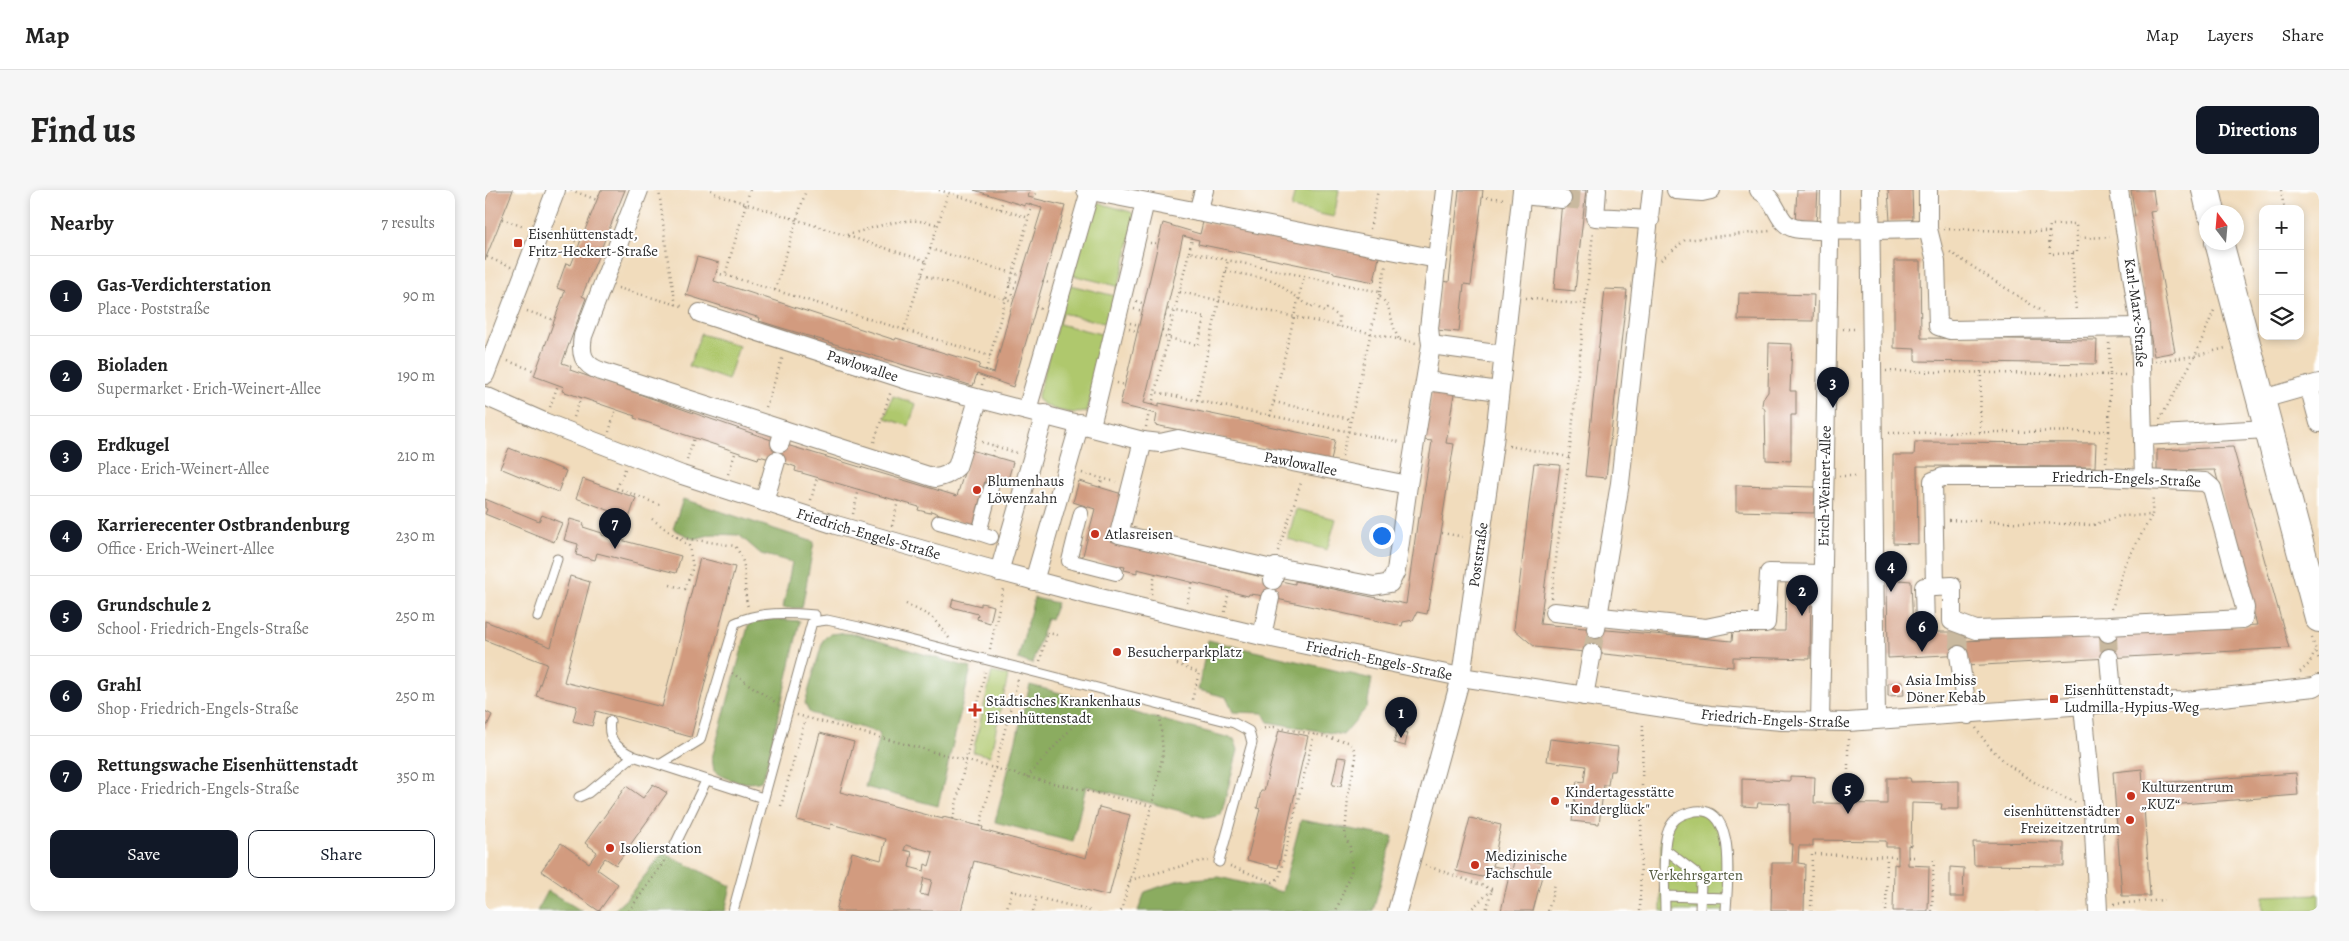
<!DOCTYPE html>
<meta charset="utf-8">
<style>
body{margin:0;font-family:Alegreya,serif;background:#f6f6f6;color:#222}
.controls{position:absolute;right:15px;top:15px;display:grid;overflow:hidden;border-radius:10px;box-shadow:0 2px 8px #0003}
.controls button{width:45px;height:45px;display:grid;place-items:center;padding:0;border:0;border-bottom:1px solid #e0e0e0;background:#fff;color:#222;font:25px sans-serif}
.compass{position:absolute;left:1714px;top:15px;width:45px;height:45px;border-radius:50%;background:#fff;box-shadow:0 2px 8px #0003;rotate:344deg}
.you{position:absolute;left:896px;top:345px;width:18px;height:18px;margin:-12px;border:4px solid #fff;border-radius:50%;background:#1a73e8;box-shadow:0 0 0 8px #1a73e833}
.badge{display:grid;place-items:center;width:32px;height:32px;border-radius:50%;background:#111827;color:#fff;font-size:16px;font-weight:700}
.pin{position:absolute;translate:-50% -41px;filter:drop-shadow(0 1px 2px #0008)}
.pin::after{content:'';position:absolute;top:26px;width:18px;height:15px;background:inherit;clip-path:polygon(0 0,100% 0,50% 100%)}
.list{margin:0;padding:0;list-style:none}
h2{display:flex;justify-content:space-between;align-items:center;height:65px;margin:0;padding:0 20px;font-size:21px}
h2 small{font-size:16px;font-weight:400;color:#767676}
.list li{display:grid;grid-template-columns:32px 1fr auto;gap:15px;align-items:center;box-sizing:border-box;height:80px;padding:0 20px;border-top:1px solid #e0e0e0}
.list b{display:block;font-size:19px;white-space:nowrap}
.list p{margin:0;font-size:16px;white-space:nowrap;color:#767676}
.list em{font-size:16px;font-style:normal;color:#767676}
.actions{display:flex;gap:10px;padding:15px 20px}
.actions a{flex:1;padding:11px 0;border:1px solid #111827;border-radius:10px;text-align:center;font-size:18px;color:#111827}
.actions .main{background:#111827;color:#fff}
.icon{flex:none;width:28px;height:28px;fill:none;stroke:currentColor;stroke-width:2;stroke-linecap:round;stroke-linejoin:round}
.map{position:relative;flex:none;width:1834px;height:721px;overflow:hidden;border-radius:10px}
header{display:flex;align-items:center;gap:30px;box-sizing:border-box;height:70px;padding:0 25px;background:#fff;border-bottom:1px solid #e0e0e0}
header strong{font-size:24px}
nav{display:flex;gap:28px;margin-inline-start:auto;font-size:18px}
.intro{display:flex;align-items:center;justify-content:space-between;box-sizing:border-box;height:120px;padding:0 30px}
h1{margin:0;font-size:35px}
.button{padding:12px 22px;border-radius:10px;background:#111827;color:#fff;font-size:18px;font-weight:700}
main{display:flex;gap:30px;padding:0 30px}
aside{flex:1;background:#fff;border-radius:10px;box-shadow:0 2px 8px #0003}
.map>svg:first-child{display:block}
.green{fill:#afc86d;stroke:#6d7a4c;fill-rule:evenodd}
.forest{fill:#8bac60;stroke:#5b6c46}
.building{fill:#d29b7f;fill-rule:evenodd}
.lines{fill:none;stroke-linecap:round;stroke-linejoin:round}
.minor-tunnel{stroke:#c9b99f;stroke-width:18;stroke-dasharray:18 9;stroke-linecap:butt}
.service-casing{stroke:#8e8474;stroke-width:11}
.pedestrian-casing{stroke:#8e8474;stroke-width:16}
.minor-casing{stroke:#8e8474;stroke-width:20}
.primary-casing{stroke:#8e8474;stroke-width:30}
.path{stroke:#8e8474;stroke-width:2.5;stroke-dasharray:1 4;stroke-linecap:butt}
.service{stroke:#fff;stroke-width:9}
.pedestrian{stroke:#fff;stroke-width:14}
.minor{stroke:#fff;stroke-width:18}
.primary{stroke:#fff;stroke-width:28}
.poi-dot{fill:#c8321e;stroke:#fff;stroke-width:2}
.labels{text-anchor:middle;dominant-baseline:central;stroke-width:4;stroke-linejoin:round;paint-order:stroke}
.poi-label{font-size:15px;fill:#2b2b2b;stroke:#fff;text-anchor:start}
.street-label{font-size:15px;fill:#2b2b2b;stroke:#fff}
.park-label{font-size:15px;fill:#535a3f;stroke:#fff}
</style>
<header>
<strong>Map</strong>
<nav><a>Map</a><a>Layers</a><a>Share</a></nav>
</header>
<div class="intro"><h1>Find us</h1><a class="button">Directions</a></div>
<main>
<aside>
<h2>Nearby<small>7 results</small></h2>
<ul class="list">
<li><span class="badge">1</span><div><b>Gas-Verdichterstation</b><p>Place · Poststraße</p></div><em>90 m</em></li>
<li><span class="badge">2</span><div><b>Bioladen</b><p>Supermarket · Erich-Weinert-Allee</p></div><em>190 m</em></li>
<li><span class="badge">3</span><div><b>Erdkugel</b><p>Place · Erich-Weinert-Allee</p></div><em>210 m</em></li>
<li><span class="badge">4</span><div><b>Karrierecenter Ostbrandenburg</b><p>Office · Erich-Weinert-Allee</p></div><em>230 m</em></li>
<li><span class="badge">5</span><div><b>Grundschule 2</b><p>School · Friedrich-Engels-Straße</p></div><em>250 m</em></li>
<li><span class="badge">6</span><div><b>Grahl</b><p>Shop · Friedrich-Engels-Straße</p></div><em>250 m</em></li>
<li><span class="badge">7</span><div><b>Rettungswache Eisenhüttenstadt</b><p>Place · Friedrich-Engels-Straße</p></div><em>350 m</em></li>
</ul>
<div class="actions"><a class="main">Save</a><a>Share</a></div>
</aside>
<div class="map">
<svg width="1834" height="721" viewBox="0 0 1834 721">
<rect width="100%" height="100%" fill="#fff"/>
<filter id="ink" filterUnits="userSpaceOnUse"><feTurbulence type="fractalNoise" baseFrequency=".02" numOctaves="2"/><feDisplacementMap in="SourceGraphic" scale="10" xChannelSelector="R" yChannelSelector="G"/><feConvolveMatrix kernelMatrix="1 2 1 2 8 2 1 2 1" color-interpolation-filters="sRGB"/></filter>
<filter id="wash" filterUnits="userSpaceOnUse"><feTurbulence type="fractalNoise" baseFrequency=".0096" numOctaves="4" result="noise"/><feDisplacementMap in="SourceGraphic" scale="20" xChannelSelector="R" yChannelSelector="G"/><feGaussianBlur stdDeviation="1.12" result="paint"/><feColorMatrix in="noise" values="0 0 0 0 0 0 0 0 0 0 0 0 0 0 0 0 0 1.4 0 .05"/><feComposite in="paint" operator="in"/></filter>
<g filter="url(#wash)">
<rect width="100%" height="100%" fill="#f1dcbc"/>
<!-- green -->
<path class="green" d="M810,0H854L849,27L806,18Z
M614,13L646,22L651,27L602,222C586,225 563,220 552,209L606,14ZM587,85L632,96L630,106L585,95ZM577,123L623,134L620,145L574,134Z
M216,144L254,156L243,190L204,176Z
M408,206L431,214L424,236L400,228Z
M811,319L851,329L842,360L803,349Z
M507,482L523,486L505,566L488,562Z
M1200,617C1258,610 1246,685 1246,721H1176V645L1184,627Z
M1834,704V721H1778V706Z"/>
<!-- forest -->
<path class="forest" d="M198,309L329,352L317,418H298L307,372L276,364L254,345L228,344L209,349L188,339Z
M549,408L572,413L566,429L562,428L547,474L533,469Z
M288,429L315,431L281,579L276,591C264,596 239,590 229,581L227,568L264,433Z
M355,443L370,444L486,478L453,616L380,597L395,543L325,523L320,513L338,450L344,444Z
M723,450L887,489L882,517L858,545L783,532L778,523L748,522L741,507L713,500Z
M545,495L749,549L753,560L736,625L722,628L601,596L588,652L510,632Z
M816,630L908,647L888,721H653L660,702L694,690L734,687L797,702Z
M178,663L246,696L240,721H128L141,709Z
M63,701L97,721H52Z"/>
<g id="blocks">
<!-- building -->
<path class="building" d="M4,0H28L0,70V11Z
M116,0H140L97,106L101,108L77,173L86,176L85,180L295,253L472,306L486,260L528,272L522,293L501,287L488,336L446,321L445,323L433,320L434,317L310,281L311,277L300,273L274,266L273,269L149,228L150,226L77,201L79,197L49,186L80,101L72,98L81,73L86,75Z
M489,0H545L543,7L580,16L528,197L492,184L488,196L274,131L275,128L201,105L212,67L234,73L229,91L410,150L411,148L495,174L493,178L509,183L524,125L557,18L540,13V16Z
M974,0H998L986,95L979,94L974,142L951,140L957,91L964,92Z
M1078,0H1101L1090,101L1069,99Z
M1312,0H1333L1331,34L1310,33Z
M1403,0H1427L1428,30L1405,31Z
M1646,0H1668L1671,21L1665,22L1690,162L1669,166L1645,28L1650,26Z
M718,32L894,67L889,92L849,84V82L713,54L714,50L698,46L690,81H691L659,213L674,217V213L850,250L846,271L670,235L672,224L635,215L678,33L715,44Z
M1409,71H1435L1436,148L1612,150L1611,174L1430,171V159L1409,158Z
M1120,99L1142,100L1121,288L1100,286Z
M1254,103L1329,105L1328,131L1253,130Z
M1284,153L1307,154L1305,201H1311V225H1306V271L1281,270L1280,220L1277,215L1278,209L1283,202Z
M947,201L969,204L961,253L969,254L957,331L958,332L942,424L932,422L928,430L918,432L917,436L773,405L764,404L763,406L652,379V383L639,380L640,377L597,369L610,319L588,312L594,291L637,304L625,351L777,387L810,394V391L921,414L933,328H935L947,251L939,250Z
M1430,252L1611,253L1610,277L1432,276L1433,354L1408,353V265H1429Z
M1748,257L1804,458L1480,476V464L1403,468L1402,389L1426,391L1428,442H1479V451L1772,435L1730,280L1672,281V260Z
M24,258L81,281L73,302L15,278Z
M1049,273L1075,275L1055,434L1247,451L1248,441H1300L1301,391L1326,392L1325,469L1248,467V477L1050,457L1029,439Z
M98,289L151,308L144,328L91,308Z
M1251,295L1330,297L1329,323L1251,321Z
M0,309L54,331L57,325L77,333L69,352L0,324L2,319L0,318Z
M85,329L99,333L98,337L117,343V345L196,366L191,383L112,363L110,370L91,365L93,354L79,350Z
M215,368L250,377L206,547L111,521L107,536L88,531L92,516L51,506L62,474L0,450V431L66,457L85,386L105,392L79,492L177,517Z
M468,409L496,416V413L509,416L505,433L492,429L493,424L466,417Z
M1418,492L1419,505L1403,506V493Z
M0,521L7,525L0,540Z
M794,540L823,546L793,678L762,670L775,619L772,618L776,601H779Z
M912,541L923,543L920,556L909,553Z
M335,543L369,552L355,602L458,629V627L495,636L498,637L497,640L601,668L614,617L645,625L624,706L489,671L476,721H351L367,662L396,670L401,649L346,634L345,639L312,630ZM421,655L448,662L444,676L440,674L439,681L424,677L427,662L419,660ZM439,688L447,690L443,706L435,704Z
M1065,549L1133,557L1130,581H1125L1123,595H1119L1114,634L1087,631L1092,591L1099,592L1101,576L1062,571Z
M853,567L862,568L856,596L847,595Z
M1657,579L1658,594L1811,583L1813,605L1659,617L1665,706H1637L1628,582Z
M1305,586L1330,587L1329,613L1402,614V588H1425L1426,592L1474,591V619H1456L1457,614L1427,613L1426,656L1423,655V675L1444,676L1443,721H1408L1409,674L1413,675V657H1401V651L1328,650V656H1314L1313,673L1320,674L1319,721H1286L1287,673H1307L1308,654H1305V614L1273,613L1272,617L1257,616V589L1305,591Z
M168,594L182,603L131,675L120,668L112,679L133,694L114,721L56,681L76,653L104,673L112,662L100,653L141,596L158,608Z
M985,628L1016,635L1008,676L1027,680L1030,667L1060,674L1048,721H1016L1024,686L1005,682L997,687L971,681Z
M1488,652L1579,653V676L1489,675Z
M1465,677L1479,678L1478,707H1465Z"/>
</g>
</g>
<g filter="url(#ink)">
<use href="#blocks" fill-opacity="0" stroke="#8e8474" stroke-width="1"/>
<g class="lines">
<!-- minor-tunnel -->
<path class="minor-tunnel" d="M1077,9L1100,11
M1473,442L1474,465
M1623,443L1624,468
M1107,463L1111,439"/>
<!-- service casing -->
<g class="service-casing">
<path id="service" d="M53,427L72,369
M125,531C122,550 132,558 148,566L278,608
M176,574L215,550L250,433C275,421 303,423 330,425
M94,607L103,603L148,566
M188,659L221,591
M1181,660L1211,683L1216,691L1215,721
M1180,706L1242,708
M248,721L327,432L342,430L374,437L749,533L764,541L767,553L734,672
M1180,721C1180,701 1177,662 1182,644C1186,631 1193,625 1206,622C1254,610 1242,694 1241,721"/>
</g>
<!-- pedestrian casing -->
<g class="pedestrian-casing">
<path id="pedestrian" d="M506,298L494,343L506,347
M596,323L584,371L631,383
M454,332L494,343"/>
</g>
<!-- minor casing -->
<g class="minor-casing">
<g id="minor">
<path d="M154,0L98,146C95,163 97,174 115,181L299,240L295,253"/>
<path d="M1112,0L1110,27L1165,30"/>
<path d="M1191,0L1217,2L1226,0"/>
<path d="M1274,0C1294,11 1291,33 1309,38C1315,40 1325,39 1332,40C1368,42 1406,39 1443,39V0"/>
<path d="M1385,0L1391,529"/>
<path id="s1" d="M1634,0L1655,137L1659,288"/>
<path d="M1037,5L1077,9"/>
<path d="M713,22L719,0"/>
<path d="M1443,39L1451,71L1453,136L1465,140L1655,137"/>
<path d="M952,69L960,0"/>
<path id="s2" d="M215,123L422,190L658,251L675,253L693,249L923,295L946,155L944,138L952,69L601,0"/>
<path d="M946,155L1018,165"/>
<path d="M0,185L71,0"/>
<path d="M941,191L1014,201"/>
<path d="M1824,196L1834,233"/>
<path id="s3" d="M0,206L59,232L197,285L351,335L498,377L611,407L777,446L976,487L1225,525L1297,531L1363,532L1628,513L1701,511L1829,497L1834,494"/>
<path d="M1774,210L1834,193"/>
<path d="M542,220L605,1"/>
<path d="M606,236L660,12"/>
<path d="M299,240L450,288C459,287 465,284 472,277L493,210"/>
<path d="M1658,246L1782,239"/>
<path d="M658,251L634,344L787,379L791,377L788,390"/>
<path d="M279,312L291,271"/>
<path d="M791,377L889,396L905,393L911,381L923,295"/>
<path d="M514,382L560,224"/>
<path d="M549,391L595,233"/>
<path d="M1069,422L1221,438L1245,433H1281L1284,383L1337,384"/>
<path id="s4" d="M1623,436L1491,440L1467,431V396L1450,397L1448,291L1458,287H1620L1720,292L1727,298L1760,418L1758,429L1623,436V443"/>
<path d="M1440,438L1439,397H1450"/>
<path d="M1111,439L1135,293L1167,0"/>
<path d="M777,446L785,408"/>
<path d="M1474,465L1483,525"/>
<path d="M1624,468L1628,513"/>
<path d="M1099,506L1107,463"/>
<path d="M1598,516L1608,621L1613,721"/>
<path id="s5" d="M1335,532L1345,0"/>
<path id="s6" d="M912,721L976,487L1009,253L1037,0"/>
</g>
</g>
<!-- primary casing -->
<g class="primary-casing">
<path id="primary" d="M1721,0L1726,22
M1734,52L1834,428"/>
</g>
<!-- path -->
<path class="path" d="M86,0L112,10
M174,0L182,65L191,115
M226,0L231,4L441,71
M265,0L240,85L505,166
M454,0L544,28
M1796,0L1799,18
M997,7L1021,9
M549,9L552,0
M515,19L518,10
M17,29L39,37
M885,39L893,0
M1459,39L1564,42L1565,35L1591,34L1592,48L1625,47
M1564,42L1565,64L1592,63V48
M71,44L95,53
M362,45C393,37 421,24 453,35
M665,53L674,54
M445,59L535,85
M704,62L707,49
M1465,62L1559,123
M1587,63L1591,122
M2,67L26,77
M1176,70L1200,50L1285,41
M741,81L787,90L826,117L829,114L839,122L842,119L854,126V137
M231,83L239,85
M437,85L528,111
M526,90L534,92
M557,91L564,93
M524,96L532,98
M133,98L200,117
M290,100L321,0
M695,102L931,153
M895,102L901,75
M522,103L530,105
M895,107C908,117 905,135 914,149
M1041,108L1093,114L1101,111
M651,111L660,114
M550,117L556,119
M649,119L659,121
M42,121L69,130
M680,126L688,128
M645,133L655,135
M644,139L654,142
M1358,139H1370
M419,140L463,3
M677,140L685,142
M675,146L713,155L720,127L682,119
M23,171L50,181
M1670,171L1710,166L1741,158
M501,180L547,15
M1401,181L1625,185L1624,152
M632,193L640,195
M497,195L499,186
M712,210L743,70
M789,212L865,229
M667,215L670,202
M65,217L73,195
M281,217L298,166
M785,226L819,86
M89,227L96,207
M1675,229L1710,166L1730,118
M661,237L664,222
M124,242L131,219
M1495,242L1496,181
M1404,243L1624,241L1625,185H1642
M389,252L406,201
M497,252L532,263
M1024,256L1084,267
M507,266L510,256
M857,266L866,229L895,102L704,62L670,202L915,252
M202,270L209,248
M1621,272L1624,241
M140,279L132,298L175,315
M597,283L631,292
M243,284L251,261
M1354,286H1374
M615,297L617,289
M326,310L332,287
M368,324L374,299
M167,329L204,356L208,377L200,399L185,395
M1464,330L1608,335L1635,326L1667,325L1668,305
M407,336L413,311
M957,343L980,347
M192,347L250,356C266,378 256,393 263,417
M793,361L817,290
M666,404L670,384
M1066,408L1084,267L1108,43
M702,413L707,393
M421,414L447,427L464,448
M1627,419L1639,376L1667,325
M740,422L744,401
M1827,448L1834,470
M505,459L518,399
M555,471L562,445L561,443L575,445
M692,474L714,483L707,510
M1815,482L1824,474L1830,462
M247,483L293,514
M312,525L542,587L667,616
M1491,538C1513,575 1553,596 1591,613
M774,539L789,537L829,544
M1363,549V613
M542,587L612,510
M296,616L320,529
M468,629L500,482
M495,636L533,489
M1423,667H1429
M940,675L1007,699L1001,721
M745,676L788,692L794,688L829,544L863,552L869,558L871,568L863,606L860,646L865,657L867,679L851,721
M645,690L716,671H723
M1629,714L1679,710
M144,721L181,669
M521,721L527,701L606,721
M548,721L552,708
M636,721L667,616L678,564L675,526
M984,721L1007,700
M1063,721L1070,694
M1155,721L1158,531
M1326,721L1327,664L1413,667
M1401,721L1402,666
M1447,721L1449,668"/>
<!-- service -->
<use href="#service" class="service"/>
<!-- pedestrian -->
<use href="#pedestrian" class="pedestrian"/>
<!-- minor -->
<use href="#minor" class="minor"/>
<!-- primary -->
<use href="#primary" class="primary"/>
</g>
</g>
<!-- markers -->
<g class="poi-dot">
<rect x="28" y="48" width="10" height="10" rx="2.5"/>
<circle cx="492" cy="300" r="5"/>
<circle cx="610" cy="344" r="5"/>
<circle cx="632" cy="462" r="5"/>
<circle cx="1411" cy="499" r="5"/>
<rect x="1564" y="504" width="10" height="10" rx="2.5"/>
<path d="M487.5 512.5h5v5h5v5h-5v5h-5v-5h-5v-5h5z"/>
<circle cx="1646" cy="606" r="5"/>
<circle cx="1070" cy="611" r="5"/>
<circle cx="1645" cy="630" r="5"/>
<circle cx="125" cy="658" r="5"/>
<circle cx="990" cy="675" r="5"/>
</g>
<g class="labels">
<!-- poi labels -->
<g class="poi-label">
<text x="43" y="44">Eisenhüttenstadt,<tspan x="43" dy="17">Fritz-Heckert-Straße</tspan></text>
<text x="502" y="291">Blumenhaus<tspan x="502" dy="17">Löwenzahn</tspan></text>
<text x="620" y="344">Atlasreisen</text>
<text x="642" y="462">Besucherparkplatz</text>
<text x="1421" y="490">Asia Imbiss<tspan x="1421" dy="17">Döner Kebab</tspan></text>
<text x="1579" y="500">Eisenhüttenstadt,<tspan x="1579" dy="17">Ludmilla-Hypius-Weg</tspan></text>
<text x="501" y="511">Städtisches Krankenhaus<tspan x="501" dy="17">Eisenhüttenstadt</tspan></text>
<text x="1656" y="597">Kulturzentrum<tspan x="1656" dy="17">„KUZ“</tspan></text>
<text x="1080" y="602">Kindertagesstätte<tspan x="1080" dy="17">"Kinderglück"</tspan></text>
<text x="1635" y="621" text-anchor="end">eisenhüttenstädter<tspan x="1635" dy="17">Freizeitzentrum</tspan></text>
<text x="135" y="658">Isolierstation</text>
<text x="1000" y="666">Medizinische<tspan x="1000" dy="17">Fachschule</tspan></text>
</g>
<!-- street labels -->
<g class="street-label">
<text stroke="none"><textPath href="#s1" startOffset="124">Karl-Marx-Straße</textPath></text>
<text stroke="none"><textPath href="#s2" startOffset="171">Pawlowallee</textPath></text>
<text stroke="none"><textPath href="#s2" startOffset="622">Pawlowallee</textPath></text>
<text stroke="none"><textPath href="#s4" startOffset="510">Friedrich-Engels-Straße</textPath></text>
<text stroke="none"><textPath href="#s5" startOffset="236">Erich-Weinert-Allee</textPath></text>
<text stroke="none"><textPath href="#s3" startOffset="408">Friedrich-Engels-Straße</textPath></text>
<text stroke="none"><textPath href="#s6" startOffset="366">Poststraße</textPath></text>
<text stroke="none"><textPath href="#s3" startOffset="934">Friedrich-Engels-Straße</textPath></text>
<text stroke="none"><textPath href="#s3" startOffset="1335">Friedrich-Engels-Straße</textPath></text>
</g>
<!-- park labels -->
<g class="park-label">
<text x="1211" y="685">Verkehrsgarten</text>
</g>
</g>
</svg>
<div class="controls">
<button>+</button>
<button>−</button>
<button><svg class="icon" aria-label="layers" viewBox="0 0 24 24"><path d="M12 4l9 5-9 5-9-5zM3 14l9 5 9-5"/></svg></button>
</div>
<svg class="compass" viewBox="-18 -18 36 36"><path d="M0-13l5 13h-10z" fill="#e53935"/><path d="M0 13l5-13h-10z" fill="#767676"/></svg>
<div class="you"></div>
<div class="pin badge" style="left:916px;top:548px">1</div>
<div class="pin badge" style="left:1317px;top:426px">2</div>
<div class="pin badge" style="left:1348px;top:218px">3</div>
<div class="pin badge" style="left:1406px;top:402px">4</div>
<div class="pin badge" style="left:1363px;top:624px">5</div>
<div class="pin badge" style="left:1437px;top:462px">6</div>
<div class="pin badge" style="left:130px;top:359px">7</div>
</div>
</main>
